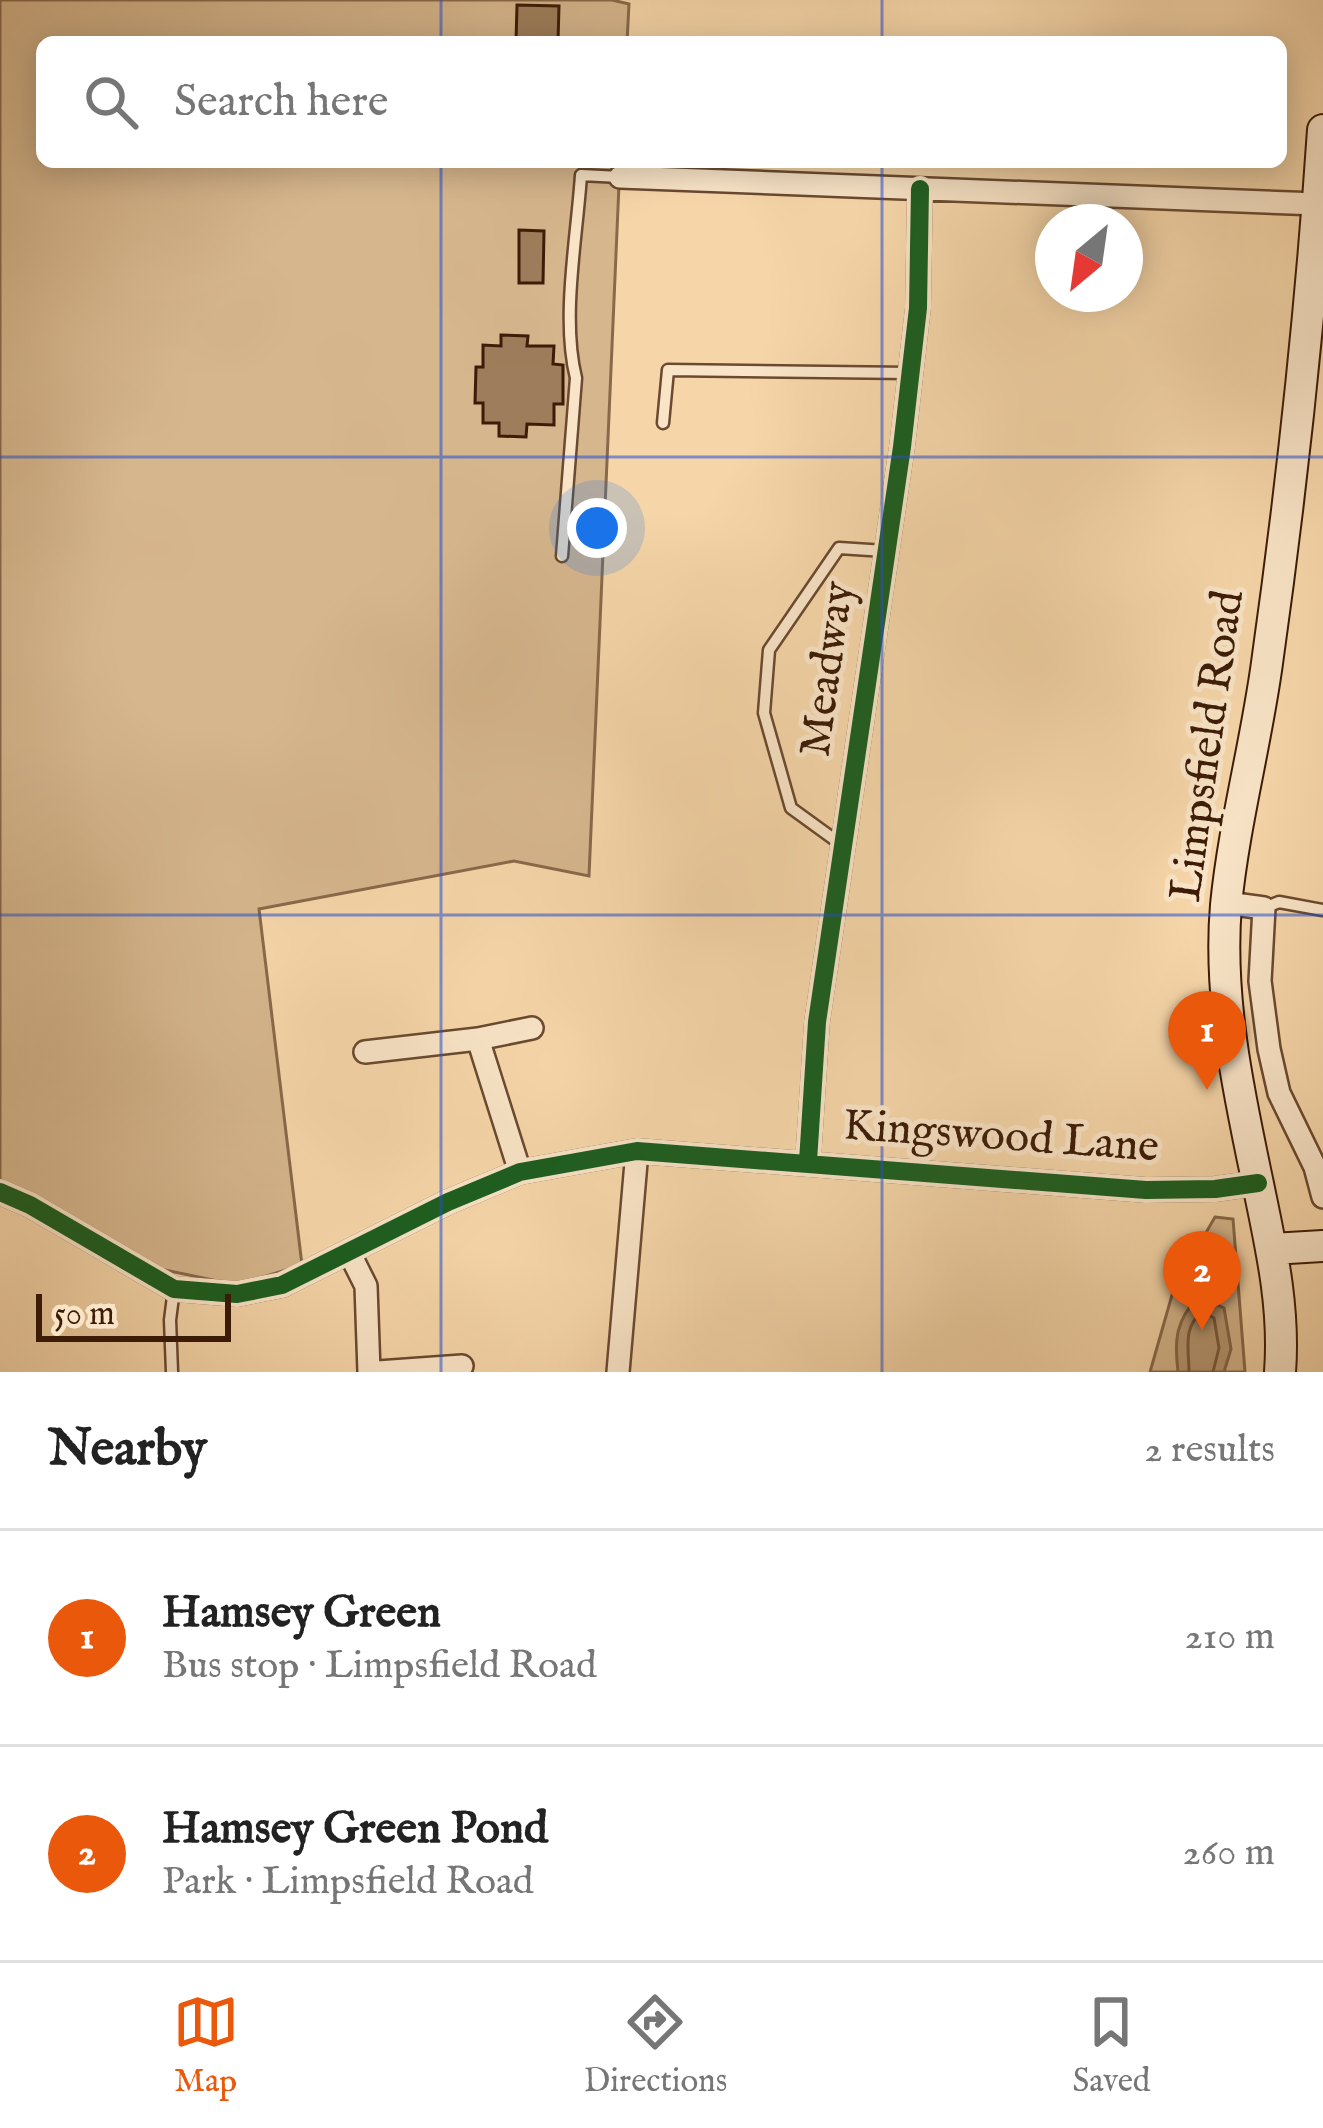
<!DOCTYPE html>
<meta charset="utf-8">
<style>
body{margin:0;font-family:"IM FELL English",serif;background:#f2f2f2;color:#222}
.compass{position:absolute;left:1035px;top:204px;width:108px;height:108px;border-radius:50%;background:#fff;box-shadow:0 6px 30px #0003;rotate:209deg}
.scale{position:absolute;left:36px;bottom:30px;width:195px;box-sizing:border-box;padding-left:12px;border:6px solid #3c1c07;border-top:0;font-size:33px;line-height:42px;white-space:nowrap;color:#3c1c07;-webkit-text-stroke:9px #f9e4c7;paint-order:stroke}
.you{position:absolute;left:597px;top:528px;width:42px;height:42px;margin:-30px;border:9px solid #fff;border-radius:50%;background:#1a73e8;box-shadow:0 0 0 18px #1a73e833}
.badge{display:grid;place-items:center;width:78px;height:78px;border-radius:50%;background:#ea580c;color:#fff;font-size:39px;font-weight:700}
.pin{position:absolute;translate:-50% -99px;filter:drop-shadow(0 3px 6px #0008)}
.pin::after{content:'';position:absolute;top:63px;width:42px;height:36px;background:inherit;clip-path:polygon(0 0,100% 0,50% 100%)}
.list{margin:0;padding:0;list-style:none}
h2{display:flex;justify-content:space-between;align-items:center;height:156px;margin:0;padding:0 48px;font-size:51px}
h2 small{font-size:39px;font-weight:400;color:#767676}
.list li{display:grid;grid-template-columns:78px 1fr auto;gap:36px;align-items:center;box-sizing:border-box;height:216px;padding:0 48px;border-top:3px solid #e0e0e0}
.list b{display:block;font-size:45px;white-space:nowrap}
.list p{margin:0;font-size:39px;white-space:nowrap;color:#767676}
.list em{font-size:39px;font-style:normal;color:#767676}
.icon{flex:none;width:66px;height:66px;fill:none;stroke:currentColor;stroke-width:2;stroke-linecap:round;stroke-linejoin:round}
.map{position:relative;flex:none;width:1323px;height:1372px;overflow:hidden}
.search{position:absolute;background:#fff;box-shadow:0 6px 30px #0003;left:36px;right:36px;top:36px;height:132px;display:flex;align-items:center;gap:30px;box-sizing:border-box;padding:0 42px;border-radius:18px;color:#767676;font-size:45px}
.sheet{height:588px;background:#fff}
nav{display:flex;justify-content:space-around;align-items:center;box-sizing:border-box;height:168px;border-top:3px solid #e0e0e0;background:#fff;font-size:33px;color:#767676}
nav a{display:grid;justify-items:center;gap:6px}
nav .on{color:#ea580c}
.map>svg:first-child{display:block}
.green{fill:#d6b68d;stroke:#89694a;stroke-width:3}
.water{fill:#b79772;stroke:#866647;stroke-width:3}
.lines{fill:none;stroke-linecap:round;stroke-linejoin:round}
.shore{stroke:#7a5a3c;stroke-width:3}
.building{fill:#9d7d5b;stroke:#3c1c07;stroke-width:3}
.lane-casing{stroke:#6a4a30;stroke-width:15}
.street-casing{stroke:#6a4a30;stroke-width:26}
.secondary-casing{stroke:#3c1c07;stroke-width:34}
.lane{stroke:#f9e4c7;stroke-width:10}
.street{stroke:#f9e4c7;stroke-width:21}
.secondary{stroke:#f9e4c7;stroke-width:30}
.cycleway-casing{stroke:#f9e4c7;stroke-width:26}
.cycleway{stroke:#1b5e20;stroke-width:18}
.grid{fill:none;stroke:#1d4ed8;stroke-width:3;stroke-opacity:0.55}
.labels{text-anchor:middle;dominant-baseline:central;stroke-width:10;stroke-linejoin:round;paint-order:stroke}
.street-label{font-size:45px;fill:#3c1c07;stroke:#f9e4c7}
</style>
<div class="map">
<svg width="1323" height="1372" viewBox="0 0 1323 1372">
<rect width="100%" height="100%" fill="#f6d6a9"/>
<filter id="stains"><feTurbulence type="fractalNoise" baseFrequency=".00167" numOctaves="4"/><feColorMatrix values="0 0 0 0 .2 0 0 0 0 .09 0 0 0 0 .02 0 0 0 .5 -.17"/></filter>
<radialGradient id="worn" r=".72"><stop offset=".6" stop-color="#630" stop-opacity="0"/><stop offset="1" stop-color="#630" stop-opacity=".3"/></radialGradient>
<!-- green -->
<path class="green" d="M0,0H612L629,4L627,42H42V162H620L589,876L514,861L259,909L302,1265L237,1285L160,1269L0,1183Z
M1215,1217L1233,1219L1245,1372H1150L1174,1288Z"/>
<!-- water -->
<path class="water" d="M1199,1296L1224,1308L1231,1349L1224,1372H1178C1174,1339 1176,1320 1199,1296Z"/>
<g class="lines">
<!-- shore -->
<path class="shore" d="M1189,1372C1189,1350 1182,1326 1203,1312L1214,1318L1219,1348L1213,1372"/>
</g>
<!-- building -->
<path class="building" d="M517,5L559,6L558,42H516Z
M519,230L544,231L543,283H519Z
M501,335L528,336L527,346H554L553,364L563,365V404H554V425L527,424L526,437L499,436V423H483V403H475L476,367H483V345L501,346Z"/>
<g class="lines">
<!-- lane casing -->
<g class="lane-casing">
<path id="lane" d="M663,423L668,370L910,373
M562,556L576,378C561,318 577,237 581,175L620,177
M842,845L791,808L764,713L769,650L839,548L885,551
M1264,908L1279,902L1323,910
M172,1372L170,1320L174,1289"/>
</g>
<!-- street casing -->
<g class="street-casing">
<path id="street" d="M620,177L1318,204
M1227,903L1264,908L1260,981L1269,1049L1279,1093L1315,1167L1323,1197
M478,1039L520,1172
M365,1052L478,1039L532,1028
M808,1161L817,1022L902,447L918,308L920,189
M0,1192L30,1205L174,1289L237,1294L282,1285L448,1202L520,1172L637,1151L1146,1190L1215,1189L1258,1183
M350,1254L366,1286L369,1372
M378,1372L462,1366
M618,1372L637,1151"/>
</g>
<!-- secondary casing -->
<g class="secondary-casing">
<path id="secondary" d="M1272,1249L1323,1246
M1280,1372C1285,1307 1271,1247 1258,1184C1239,1094 1218,998 1226,905C1234,824 1256,744 1267,663C1292,486 1311,309 1323,130"/>
</g>
<!-- lane -->
<use href="#lane" class="lane"/>
<!-- street -->
<use href="#street" class="street"/>
<!-- secondary -->
<use href="#secondary" class="secondary"/>
<!-- cycleway casing -->
<g class="cycleway-casing">
<path id="cycleway" d="M808,1161L817,1022L902,447L918,308L920,189
M0,1192L30,1205L174,1289L237,1294L282,1285L448,1202L520,1172L637,1151L1146,1190L1215,1189L1258,1183"/>
</g>
<!-- cycleway -->
<use href="#cycleway" class="cycleway"/>
</g>
<!-- grid -->
<path class="grid" d="M441,0V42M882,0V42M441,162V1372M882,162V1372M0,457H1323M0,915H1323"/>
<g class="labels">
<!-- street labels -->
<g class="street-label">
<text transform="translate(828 669) rotate(-82)">Meadway</text>
<text transform="translate(1208 746) rotate(-82)">Limpsfield Road</text>
<text transform="translate(1001 1137) rotate(4)">Kingswood Lane</text>
</g>
</g>
<rect width="100%" height="100%" filter="url(#stains)"/>
<rect width="100%" height="100%" fill="url(#worn)"/>
</svg>
<svg class="compass" viewBox="-18 -18 36 36"><path d="M0-13l5 13h-10z" fill="#e53935"/><path d="M0 13l5-13h-10z" fill="#767676"/></svg>
<div class="scale">50 m</div>
<div class="you"></div>
<div class="pin badge" style="left:1207px;top:1090px">1</div>
<div class="pin badge" style="left:1202px;top:1330px">2</div>
<div class="search"><svg class="icon" aria-label="search" viewBox="0 0 24 24"><circle cx="10" cy="10" r="6"/><path d="M15 15l6 6"/></svg>Search here</div>
</div>
<section class="sheet">
<h2>Nearby<small>2 results</small></h2>
<ul class="list">
<li><span class="badge">1</span><div><b>Hamsey Green</b><p>Bus stop · Limpsfield Road</p></div><em>210 m</em></li>
<li><span class="badge">2</span><div><b>Hamsey Green Pond</b><p>Park · Limpsfield Road</p></div><em>260 m</em></li>
</ul>
</section>
<nav>
<a class="on"><svg class="icon" aria-label="map" viewBox="0 0 24 24"><path d="M3 6l6-2 6 2 6-2v14l-6 2-6-2-6 2zM9 4v14M15 6v14"/></svg>Map</a>
<a><svg class="icon" aria-label="directions" viewBox="0 0 24 24"><path d="M12 3l9 9-9 9-9-9zM9 14v-3h6M13 9l2 2-2 2"/></svg>Directions</a>
<a><svg class="icon" aria-label="saved" viewBox="0 0 24 24"><path d="M7 4h10v16l-5-4-5 4z"/></svg>Saved</a>
</nav>
